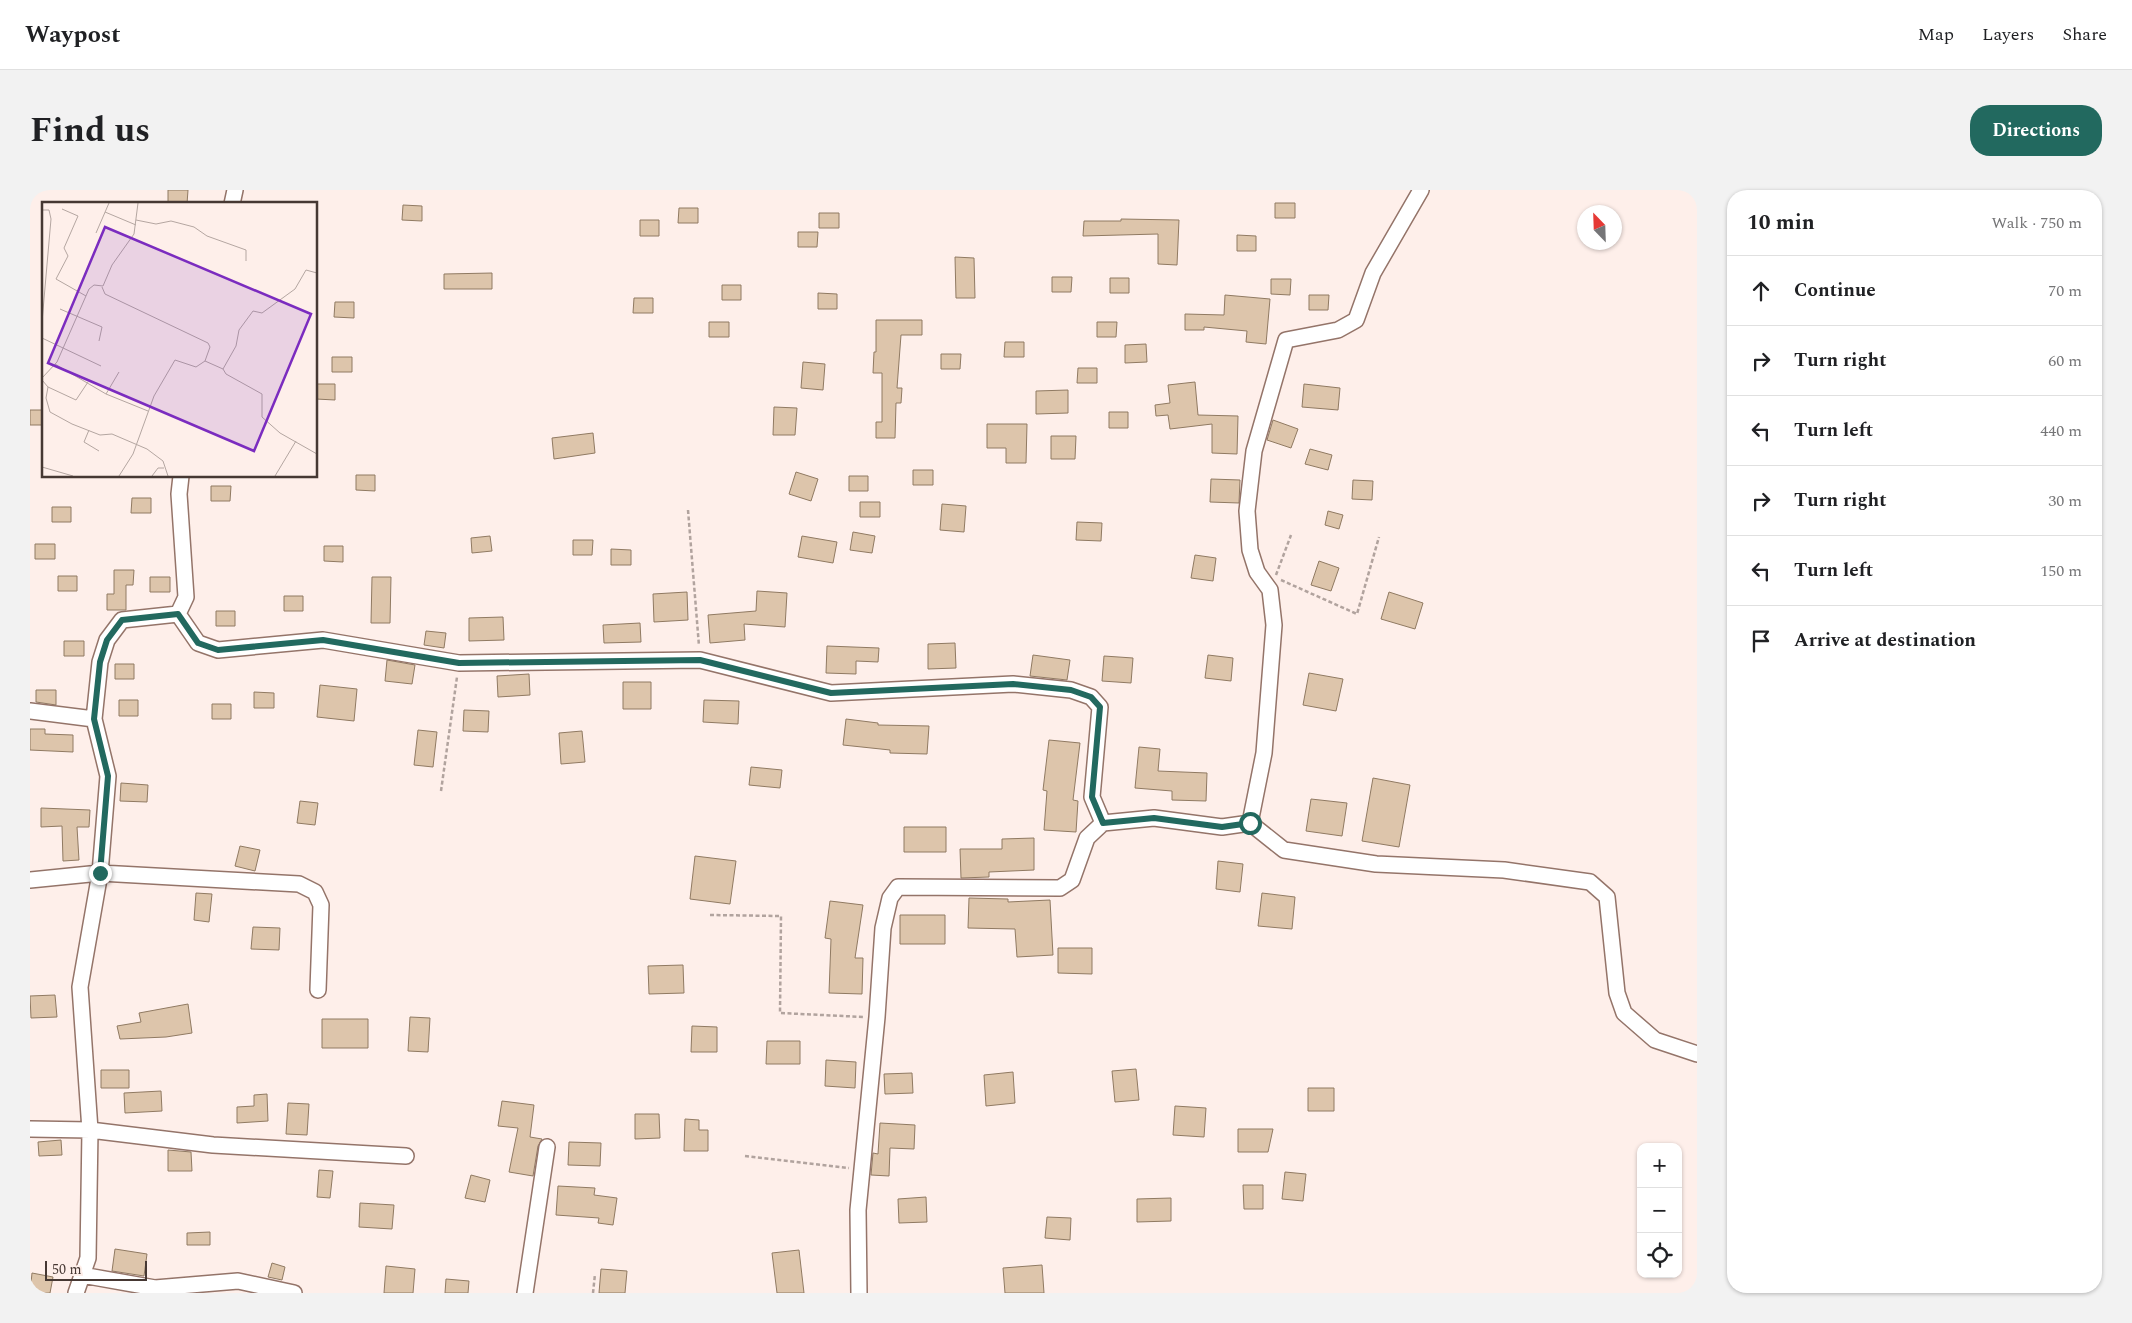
<!DOCTYPE html>
<meta charset="utf-8">
<style>
body{margin:0;font-family:Spectral,serif;background:#f2f2f2;color:#202124}
.controls{position:absolute;right:15px;bottom:15px;display:grid;overflow:hidden;border-radius:10px;box-shadow:0 1px 4px #0004}
.controls button{width:45px;height:45px;display:grid;place-items:center;padding:0;border:0;border-bottom:1px solid #e0e0e0;background:#fff;color:#202124;font:25px sans-serif}
.compass{position:absolute;left:1547px;top:15px;width:45px;height:45px;border-radius:50%;background:#fff;box-shadow:0 1px 4px #0004;rotate:337deg}
.scale{position:absolute;left:15px;bottom:12px;width:102px;box-sizing:border-box;padding-left:5px;border:2px solid #463833;border-top:0;font-size:14px;line-height:18px;white-space:nowrap;color:#463833;-webkit-text-stroke:4px #feefea;paint-order:stroke}
.stop{position:absolute;width:15px;height:15px;margin:-11px;border:4px solid #22695f;border-radius:50%;background:#fff}
.stop.end{background:#22695f;border-color:#fff;box-shadow:0 1px 5px #0008}
.list{margin:0;padding:0;list-style:none}
h2{display:flex;justify-content:space-between;align-items:center;height:65px;margin:0;padding:0 20px;font-size:21px}
h2 small{font-size:16px;font-weight:400;color:#757577}
.list li{display:grid;grid-template-columns:32px 1fr auto;gap:15px;align-items:center;box-sizing:border-box;height:70px;padding:0 20px;border-top:1px solid #e0e0e0}
.list b{display:block;font-size:19px;white-space:nowrap}
.list em{font-size:16px;font-style:normal;color:#757577}
.icon{flex:none;width:28px;height:28px;fill:none;stroke:currentColor;stroke-width:2;stroke-linecap:round;stroke-linejoin:round}
.map{position:relative;flex:none;width:1667px;height:1103px;overflow:hidden;border-radius:20px}
header{display:flex;align-items:center;gap:30px;box-sizing:border-box;height:70px;padding:0 25px;background:#fff;border-bottom:1px solid #e0e0e0}
header strong{font-size:24px}
nav{display:flex;gap:28px;margin-inline-start:auto;font-size:18px}
.intro{display:flex;align-items:center;justify-content:space-between;box-sizing:border-box;height:120px;padding:0 30px}
h1{margin:0;font-size:35px}
.button{padding:12px 22px;border-radius:20px;background:#22695f;color:#fff;font-size:18px;font-weight:700}
main{display:flex;gap:30px;padding:0 30px}
aside{flex:1;background:#fff;border-radius:20px;box-shadow:0 1px 4px #0004}
.map>svg:first-child{display:block}
.building{fill:#ddc5ab;stroke:#907a62}
.lines{fill:none;stroke-linecap:round;stroke-linejoin:round}
.minor-casing{stroke:#947469;stroke-width:18}
.path{stroke:#b1a39e;stroke-width:2.5;stroke-dasharray:4 2.5;stroke-linecap:butt}
.minor{stroke:#fff;stroke-width:15}
.route{stroke:#22695f;stroke-width:6}
.inset-road{fill:none;stroke:#b4a6a1;stroke-width:1}
.view{fill:#7b2cbf;fill-opacity:0.15;stroke:#7b2cbf;stroke-width:2.5}
.inset-edge{fill:none;stroke:#463833;stroke-width:2.5}
</style>
<header>
<strong>Waypost</strong>
<nav><a>Map</a><a>Layers</a><a>Share</a></nav>
</header>
<div class="intro"><h1>Find us</h1><a class="button">Directions</a></div>
<main>
<div class="map">
<svg width="1667" height="1103" viewBox="0 0 1667 1103">
<rect width="100%" height="100%" fill="#feefea"/>
<!-- building -->
<path class="building" d="M138,0H158L157,14H138Z
M1245,13H1265V28H1245Z
M373,15L392,16V31L372,30Z
M649,18H668V33H648Z
M789,23H809V38H789Z
M1091,29L1149,30L1147,75L1128,74V44L1053,46L1054,31H1091Z
M610,30H629V46H610Z
M768,42H788L787,57H768Z
M1207,45L1226,46V61H1207Z
M925,67L944,68L945,108H926Z
M462,83V99H414V84Z
M1022,87H1042L1041,102H1022Z
M1080,88H1099V103H1080Z
M1241,89H1261L1260,105L1241,104Z
M692,95H711V110H692Z
M788,103L807,104V119H788Z
M1195,105L1240,109L1236,154L1216,152L1217,141L1174,137V140H1155V124L1194,125Z
M1279,105H1299L1298,120H1279Z
M604,108H623V123H603Z
M305,112H324V128L304,127Z
M846,130H892V145H871L867,198H872L871,213H866L865,248H846V232H852V183H843L844,162H846Z
M679,132H699V147H679Z
M1067,132H1087L1086,147H1067Z
M975,152H994V167H974Z
M1116,154L1117,172L1095,173V155Z
M911,164H931L930,179H911Z
M302,167H322V182H302Z
M773,172L795,174L793,200L771,198Z
M1048,178H1067V193H1047Z
M1165,192L1168,225L1208,226L1207,264L1182,263V234L1140,239L1138,225L1126,226L1125,215L1140,213L1138,195Z
M286,194H305V210L286,209Z
M1274,194L1310,198L1308,220L1272,217Z
M1038,200V223L1006,224V201Z
M744,217L767,218L765,245H743Z
M0,220H14V235H0Z
M1079,222H1098V238H1079Z
M1243,230L1268,239L1261,258L1237,250Z
M957,234H997L996,273H976V258H957Z
M563,243L565,263L524,269L522,248Z
M1021,246H1046L1045,269H1021Z
M1280,259L1302,265L1298,280L1275,274Z
M883,280H903V295H883Z
M766,282L788,289L781,311L759,304Z
M326,285H345V301L326,300Z
M819,286H838V301H819Z
M1181,289L1210,290L1209,313L1180,312Z
M1323,290L1343,291L1342,310L1322,309Z
M181,296H201L200,311H181Z
M102,308H121V323H101Z
M830,312H850V327H830Z
M912,314L936,316L934,342L910,340Z
M22,317H41V332H22Z
M1298,321L1313,325L1309,339L1295,335Z
M1047,332L1072,333L1071,351L1046,350Z
M823,342L845,346L842,363L820,360Z
M460,346L462,361L442,363L441,348Z
M772,346L807,352L803,373L768,367Z
M543,350H563L562,365H543Z
M5,354H25V369H5Z
M294,356H313V372L294,371Z
M581,359L601,360V375H581Z
M1165,365L1186,368L1183,391L1161,388Z
M1289,371L1309,378L1301,401L1281,395Z
M84,380H104L103,395H96V420H77V404H84Z
M28,386H47V401H28Z
M120,387H140V402H120Z
M342,387H361L360,433H341Z
M727,401L757,403L755,437L714,434L715,450L680,453L678,425L726,421Z
M657,402L658,430L624,432L623,404Z
M1359,402L1393,413L1385,439L1351,429Z
M254,406H273V421H254Z
M186,421H205V436H186Z
M473,427L474,450L439,451V428Z
M610,433L611,452L574,453L573,435Z
M396,441L416,443L414,458L394,455Z
M34,451H54V466H34Z
M925,453L926,478L898,479V454Z
M797,456L849,458L848,472L826,471V484L796,483Z
M1003,465L1040,470L1037,490L1000,486Z
M1178,465L1203,468L1201,491L1175,488Z
M1074,466L1103,468L1101,493L1072,491Z
M357,470L385,475L382,494L355,491Z
M85,474H104V489H85Z
M1279,483L1313,489L1306,521L1273,515Z
M499,484L500,505L468,507L467,486Z
M593,492H621V519H593Z
M290,495L327,499L324,531L287,527Z
M6,500H26V515L6,512Z
M224,502L244,503V518H224Z
M89,510H108V526H89Z
M674,510L709,511L708,534L673,532Z
M182,514H201V529H182Z
M434,520L459,521L458,542L433,541Z
M816,529L848,533V535L899,536L897,564L860,563V560L813,555Z
M0,539H15V544L43,545V562L0,560Z
M388,540L407,542L403,577L384,575Z
M552,541L555,572L531,574L529,543Z
M1019,550L1050,553L1043,610L1048,611L1046,642L1014,640L1017,601L1013,600Z
M1109,557L1130,559L1128,581L1177,583L1176,611L1142,610V601L1105,598Z
M721,577L752,580L750,598L719,595Z
M1343,588L1380,595L1369,657L1332,651Z
M91,593L118,595L117,612L90,611Z
M1281,609L1317,613L1312,646L1276,641Z
M270,611L288,613L285,635L267,633Z
M11,618L60,620L59,637H47L49,670L33,671L32,636L11,637Z
M874,637H916V662H874Z
M1004,648V680L959,682V687L931,688L930,659H972V649Z
M210,656L230,660L225,681L205,676Z
M665,666L706,671L700,714L660,709Z
M1188,671L1213,674L1210,702L1186,699Z
M166,703L182,704L179,732L164,730Z
M1232,703L1265,707L1262,739L1228,736Z
M939,708L978,709V712L1020,710L1023,765L987,767L985,739L938,738Z
M800,711L833,715L825,768H833L832,804L799,803L801,749L795,748Z
M870,725H915V754H870Z
M223,737L250,738L249,760L221,759Z
M1028,758H1062V784L1028,783Z
M653,775L654,803L619,804L618,776Z
M25,805L27,827L1,828L0,806Z
M158,814L162,843L136,847L90,849L87,836L111,832L109,823Z
M380,827L400,828L398,862L378,861Z
M292,829H338V858H292Z
M662,836L687,837V862H661Z
M737,851H770V874H736Z
M796,870L826,872L825,898L795,896Z
M1106,879L1109,910L1085,912L1082,881Z
M71,880H99V898H71Z
M983,882L985,913L956,916L954,885Z
M882,883L883,903L855,904L854,884Z
M1278,898H1304V921H1278Z
M131,901L132,921L95,923L94,903Z
M237,904L238,931L207,933V917L224,916V905Z
M472,911L504,915L500,947L512,949L508,956L503,986L479,982L488,938L468,936Z
M258,913L279,914L277,945L256,944Z
M1145,916L1176,918L1174,947L1143,945Z
M605,924H629L630,948L605,949Z
M655,929L669,930V940H678V961H654Z
M850,933L885,935L884,959L860,958L859,986L841,985L843,963L848,964Z
M1208,939H1243L1238,962H1208Z
M31,950L32,965L9,966L8,952Z
M539,952L571,953L570,976L538,975Z
M138,960L161,962L162,981H138Z
M289,980L303,981L300,1008L287,1007Z
M1255,982L1276,984L1273,1011L1252,1009Z
M441,985L460,990L455,1012L435,1008Z
M1213,995H1233V1019H1214Z
M528,996L565,998L564,1005L587,1008L583,1035L568,1033L569,1028L526,1025Z
M896,1007L897,1032L869,1033L868,1009Z
M1141,1008V1031L1107,1032V1009Z
M330,1013L364,1015L362,1039L329,1037Z
M1017,1027L1041,1028L1040,1050L1015,1048Z
M180,1042V1055H157V1043Z
M85,1059L117,1064L114,1086L82,1081Z
M769,1060L774,1103H747L742,1063Z
M242,1073L255,1077L252,1090L238,1087Z
M1012,1075L1014,1103H975L973,1078Z
M356,1076L385,1079L383,1103H354Z
M571,1079L597,1081L595,1103H569Z
M2,1083L23,1087L20,1103H0Z
M416,1089L439,1091L438,1103H415Z"/>
<g class="lines">
<!-- minor casing -->
<g class="minor-casing">
<path id="minor" d="M202,14L205,0
M148,424L168,453L188,460L293,450L429,473L670,470L801,503L983,494L1041,500L1061,507L1070,517L1062,607L1073,633
M0,521L64,529
M1220,633L1254,660L1346,674L1474,680L1560,692L1577,707L1587,803L1594,823L1625,850L1667,864
M0,690L70,683L269,694L285,702L291,715L288,800
M0,939L60,940L183,955L376,966
M52,1085L125,1098L208,1091L264,1103
M46,1103L58,1068L60,940L50,797L70,683L78,586L64,529L70,472L77,450L92,430L148,424L156,407L149,304L151,286
M495,1103L517,957
M829,1103L828,1020L847,827L853,738L860,708L868,697L1030,698L1042,690L1057,648L1073,633L1124,628L1192,637L1220,633L1234,563L1244,435L1240,400L1227,382L1220,360L1217,321L1224,261L1256,150L1308,140L1326,130L1343,83L1391,0"/>
</g>
<!-- path -->
<path class="path" d="M658,320L669,456
M1246,385L1261,345
M1251,390L1327,424L1349,347
M411,601L427,487
M680,725L751,726L750,823L833,827
M715,966L819,978
M563,1103L565,1084"/>
<!-- minor -->
<use href="#minor" class="minor"/>
</g>
<g class="lines">
<!-- route -->
<path class="route" d="M70,683L78,586L64,529L70,472L77,450L92,430L148,424L168,453L188,460L293,450L429,473L670,470L801,503L983,494L1041,500L1061,507L1070,517L1062,607L1073,633L1124,628L1192,637L1220,633"/>
</g>
<!-- overview -->
<g transform="translate(12 12)">
<rect width="275" height="275" fill="#feefea"/>
<path class="inset-road" d="M20,7L36,14L22,46L26,54L14,77L44,94M0,8H7L9,17L0,120M63,10L94,23M94,18L114,22L129,19L152,25L165,34L204,48V59M54,31L67,1M60,85L63,92L166,141L168,145L163,159M18,107L60,125L57,139M0,136L59,164M13,162L64,192L106,209M181,167L184,172L220,192V215L238,231L275,252M0,176L15,160L47,87L52,83L61,84L70,63L92,32L96,1M0,178L6,185L34,198L46,180M6,185L4,196L8,210L30,222L58,233L70,232L105,247L121,259L126,274M64,192L77,170M47,228L42,240L57,249M0,265L31,274M77,274L91,252L112,194L133,158L154,165L163,159L181,167L194,144L197,128L211,109L220,111L253,87L264,68L275,71M110,274L116,266H122M233,274L254,239"/>
<path class="view" d="M63,25L269,112L212,249L6,161Z"/>
<rect width="275" height="275" class="inset-edge"/>
</g>
</svg>
<div class="controls">
<button>+</button>
<button>−</button>
<button><svg class="icon" aria-label="locate" viewBox="0 0 24 24"><circle cx="12" cy="12" r="6"/><path d="M12 2v4M12 18v4M2 12h4M18 12h4"/></svg></button>
</div>
<svg class="compass" viewBox="-18 -18 36 36"><path d="M0-13l5 13h-10z" fill="#e53935"/><path d="M0 13l5-13h-10z" fill="#757577"/></svg>
<div class="scale">50 m</div>
<div class="stop" style="left:1220px;top:633px"></div>
<div class="stop end" style="left:70px;top:683px"></div>
</div>
<aside>
<h2>10 min<small>Walk · 750 m</small></h2>
<ul class="list">
<li><svg class="icon" aria-label="ahead" viewBox="0 0 24 24"><path d="M12 20V5M6 11l6-6 6 6"/></svg><div><b>Continue</b></div><em>70 m</em></li>
<li><svg class="icon" aria-label="right" viewBox="0 0 24 24"><path d="M7 20v-9h11M14 6l5 5-5 5"/></svg><div><b>Turn right</b></div><em>60 m</em></li>
<li><svg class="icon" aria-label="left" viewBox="0 0 24 24"><path d="M17 20v-9H6M10 6l-5 5 5 5"/></svg><div><b>Turn left</b></div><em>440 m</em></li>
<li><svg class="icon" aria-label="right" viewBox="0 0 24 24"><path d="M7 20v-9h11M14 6l5 5-5 5"/></svg><div><b>Turn right</b></div><em>30 m</em></li>
<li><svg class="icon" aria-label="left" viewBox="0 0 24 24"><path d="M17 20v-9H6M10 6l-5 5 5 5"/></svg><div><b>Turn left</b></div><em>150 m</em></li>
<li><svg class="icon" aria-label="arrive" viewBox="0 0 24 24"><path d="M6 21V4h12l-3 4 3 4H6"/></svg><div><b>Arrive at destination</b></div></li>
</ul>
</aside>
</main>
